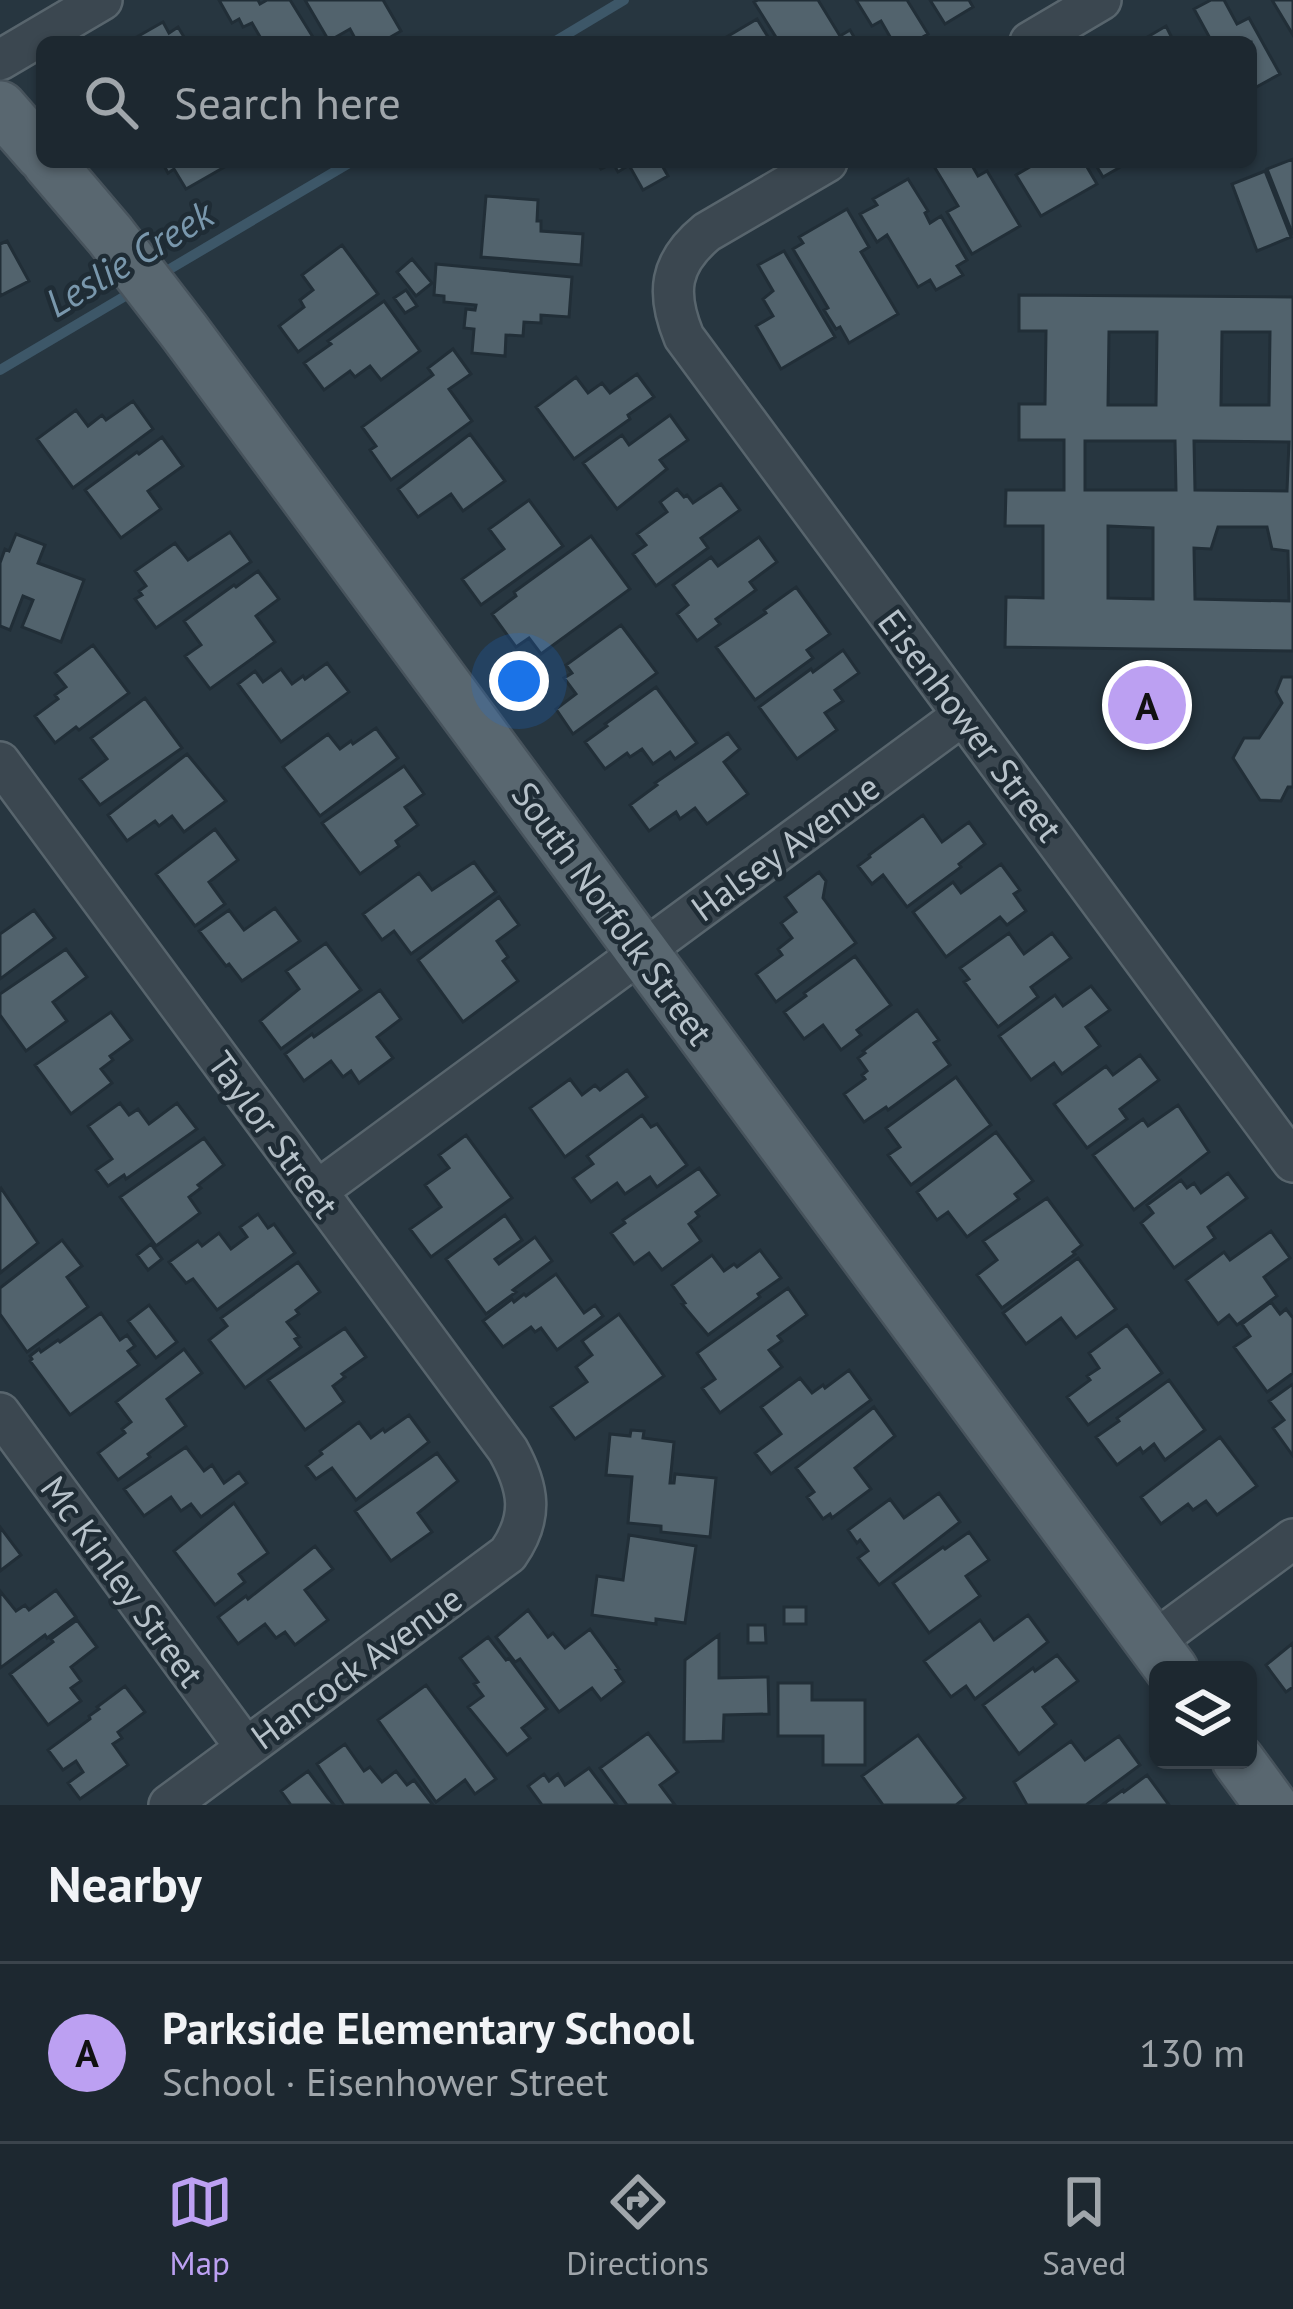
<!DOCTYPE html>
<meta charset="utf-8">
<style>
body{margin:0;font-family:"PT Sans",sans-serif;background:#253038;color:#f1f3f6}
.controls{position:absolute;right:36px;bottom:36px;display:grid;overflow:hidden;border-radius:18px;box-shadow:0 3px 9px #0004}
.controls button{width:108px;height:108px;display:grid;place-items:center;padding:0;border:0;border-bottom:3px solid #3b444c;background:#1d2830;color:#f1f3f6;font:60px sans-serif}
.you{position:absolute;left:519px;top:681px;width:42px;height:42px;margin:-30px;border:9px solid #fff;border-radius:50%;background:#1a73e8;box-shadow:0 0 0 18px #1a73e833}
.badge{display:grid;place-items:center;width:78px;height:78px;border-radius:50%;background:#bca0f2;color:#111;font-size:39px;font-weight:700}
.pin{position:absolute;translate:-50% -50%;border:6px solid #fff;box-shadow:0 3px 12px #0006}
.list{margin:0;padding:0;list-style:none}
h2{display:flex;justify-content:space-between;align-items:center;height:156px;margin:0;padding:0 48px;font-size:51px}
h2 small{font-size:39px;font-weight:400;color:#a0a6ab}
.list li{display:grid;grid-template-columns:78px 1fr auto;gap:36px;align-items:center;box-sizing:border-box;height:180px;padding:0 48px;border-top:3px solid #3b444c}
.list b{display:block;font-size:45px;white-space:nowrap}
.list p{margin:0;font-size:39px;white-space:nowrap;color:#a0a6ab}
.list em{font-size:39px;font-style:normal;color:#a0a6ab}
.icon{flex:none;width:66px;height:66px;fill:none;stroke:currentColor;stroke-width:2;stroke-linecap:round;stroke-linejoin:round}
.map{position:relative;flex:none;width:1293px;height:1805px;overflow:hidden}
.search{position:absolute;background:#1d2830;box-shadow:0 3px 9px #0004;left:36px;right:36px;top:36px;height:132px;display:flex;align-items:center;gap:30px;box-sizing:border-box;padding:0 42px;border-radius:18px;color:#a0a6ab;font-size:45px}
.sheet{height:336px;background:#1d2830}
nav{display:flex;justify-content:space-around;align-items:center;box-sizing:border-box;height:168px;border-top:3px solid #3b444c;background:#1d2830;font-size:33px;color:#a0a6ab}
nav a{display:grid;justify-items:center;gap:6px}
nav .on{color:#bca0f2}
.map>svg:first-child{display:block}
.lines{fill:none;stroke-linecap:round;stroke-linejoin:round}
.stream{stroke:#3d5768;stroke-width:10}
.building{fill:#52636d;stroke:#212e37;stroke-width:3;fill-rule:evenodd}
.minor-casing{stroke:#58656d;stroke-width:44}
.major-casing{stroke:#47535c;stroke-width:56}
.minor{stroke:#3b4750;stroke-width:39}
.major{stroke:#596770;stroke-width:51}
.labels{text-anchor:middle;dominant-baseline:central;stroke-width:9;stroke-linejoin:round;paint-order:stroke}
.street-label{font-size:36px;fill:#b7c2ca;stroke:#1f2c35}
.water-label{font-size:39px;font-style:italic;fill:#7997ac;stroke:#1f2c35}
</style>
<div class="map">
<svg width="1293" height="1805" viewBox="0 0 1293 1805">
<rect width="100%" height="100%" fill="#273640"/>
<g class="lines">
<!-- stream -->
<path class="stream" d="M554,42L624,0
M158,276L351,162
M0,370L137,289"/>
</g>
<!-- building -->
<path class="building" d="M219,0H258L260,4L267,0H290L316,42H263L252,23L243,27L239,19L232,23Z
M305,0H383L401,31L382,42H357L350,29L329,41Z
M758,0H818L840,36L850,30L857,42H779L754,2Z
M856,0H907L928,34L914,42H893L881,21L872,26Z
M930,0H969L973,7L945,24Z
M1211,0H1224L1237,24L1249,18L1280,74L1251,90V42H1212L1194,9Z
M1272,0H1293V35Z
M757,19L771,42H718Z
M163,22L169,33L178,27L187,42H128Z
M1166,26L1174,42H1139Z
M1293,159V235L1267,169Z
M162,162H226L228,165L186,189L174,169L168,173Z
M597,162H660L668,176L643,190L629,165L618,172L613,163L601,169Z
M970,162L978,176L987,171L1020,226L972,254L947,212L958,206L932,163Z
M1032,162H1084L1097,184L1041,216L1016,175L1033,165Z
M1094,162H1129L1103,177Z
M1265,171L1291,237L1257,251L1232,184Z
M908,179L928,211L925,213L930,223L941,216L967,260L957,266L963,275L936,290L930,280L918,287L887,235L877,242L860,214L877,205L873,199Z
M486,196L538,200L537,221H541V231L583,234L581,265L481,257Z
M847,209L869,247L861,252L898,314L849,343L840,327L836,329L824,310L828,308L793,249L803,243L799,237Z
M7,241L29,281L0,296V244Z
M342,245L378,294L298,352L279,326L304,307L300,300L313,290L302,275Z
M784,251L835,337L781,369L756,326L773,316L763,299L773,291L758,265Z
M412,259L432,283L416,296L397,272Z
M436,264L572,277L569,317L541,315V323L524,322L523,336L506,335L505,356L472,353L474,329L464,328L466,309L475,310L476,305L444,302V296L434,295Z
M406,290L417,306L405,313L394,298Z
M1019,295L1293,297V651L1005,647L1006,597L1043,598V526H1005L1006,490H1064V440H1019V404H1045L1046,331H1019ZM1109,332H1157L1156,405H1108ZM1222,332H1270L1269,405H1221ZM1085,441H1175L1176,490H1085ZM1194,441L1289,442L1287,491L1195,490ZM1108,526L1153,528V599L1108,598ZM1218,527H1267L1272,549L1288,551L1289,601L1195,599L1194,548L1211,549Z
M384,301L420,351L381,380L370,366L355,377L350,371L324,390L304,363L331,344L328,341Z
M453,349L471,374L449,389L472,421L391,480L370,450L376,446L362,427L433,375L428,368Z
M637,374L654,397L628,415L630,419L574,459L536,407L576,377L588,393L602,383L610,393Z
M133,401L153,429L73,488L37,439L76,410L88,426L102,415L106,420Z
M670,415L688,440L660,460L667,469L617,509L583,463L622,435L629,445Z
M470,434L505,481L463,511L451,494L418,517L398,489Z
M162,437L183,466L148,491L161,509L121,538L85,490L137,452L139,454Z
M721,484L740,510L701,538L708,548L656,586L633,554L646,545L637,534L667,512L660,502L677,489L684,497L687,495L693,503Z
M529,500L563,546L481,605L462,579L504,549L489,529Z
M230,532L251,562L156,628L135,599L142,595L139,591L146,586L135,571L175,543L188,560Z
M16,534L45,545L38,563L84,580L61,642L22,627L33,600L23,596L10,630L0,626V563L5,549L9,551Z
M591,536L630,589L541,654L529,638L516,647L492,614L516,596L514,592Z
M759,537L777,562L750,582L756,590L716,619L720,624L697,641L677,614L688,605L673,585L711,557L718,566Z
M258,571L279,599L256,616L275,642L210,689L185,656L201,645L184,621L234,585L236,587Z
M796,587L830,634L807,650L813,658L755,700L716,647L766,613L764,610Z
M621,625L657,673L573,734L556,709L576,694L564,678L572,673L566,665Z
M93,645L129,693L79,730L76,727L55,743L35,716L58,699L55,695L66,687L55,673Z
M843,650L859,673L835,690L843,701L825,713L837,730L797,759L759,707L811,669L813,672Z
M327,663L349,692L281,742L238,684L255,671L263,682L281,669L292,684L303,676L305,679Z
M1282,677H1293V787H1288L1281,801L1260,800L1233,758L1244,738H1259L1282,703L1276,692Z
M656,687L697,743L675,759L670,752L653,764L642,749L630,757L627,753L605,769L585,742L607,726L605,724Z
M145,698L182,748L100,805L80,779L107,759L91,738Z
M376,728L398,758L320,816L283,767L328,734L340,749L351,741L353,744Z
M728,733L740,749L724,762L748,794L707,824L695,808L680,819L676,812L649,831L630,805L657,785L655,783Z
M187,754L226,801L184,832L172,816L159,826L155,821L127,841L108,815Z
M404,766L424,794L405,807L418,825L396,841L399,846L360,874L322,823Z
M923,815L942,842L969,822L985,844L959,864L961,867L907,907L883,875L872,884L858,866L870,857L869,855Z
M215,829L238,860L209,882L225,904L195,926L156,874Z
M474,862L496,892L411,954L394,931L382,940L363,914L419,873L432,890Z
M1001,864L1020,890L1014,894L1026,911L1007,925L1000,917L946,957L913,912L953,882L961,893Z
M819,872L826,881L823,898L856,943L776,1002L756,974L782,955L778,949L792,938L781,923L796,912L785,897Z
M499,897L519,925L497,941L508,957L503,961L518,981L463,1022L418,960Z
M275,908L300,941L242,981L229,964L226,966L199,931L229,910L244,930Z
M34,910L55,938L0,979V934Z
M1009,933L1024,954L1052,933L1071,958L1031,987L1038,997L998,1027L964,982L969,979L960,968Z
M326,943L361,990L281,1049L260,1021L299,989L286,971Z
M66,949L87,977L53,1002L67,1021L26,1051L0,1015V994Z
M855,956L891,1005L857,1030L861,1035L841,1050L823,1025L804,1039L784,1012L806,996L804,993Z
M1091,986L1110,1010L1086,1027L1100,1046L1062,1074L1054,1063L1031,1080L999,1036L1055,995L1063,1006Z
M380,990L401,1019L377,1037L393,1058L359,1083L351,1071L343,1077L331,1061L304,1081L285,1054L312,1034L314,1037Z
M917,1010L939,1040L934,1043L950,1065L888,1110L886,1107L864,1122L844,1094L865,1079L862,1075L867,1071L858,1058L865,1053L863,1051Z
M111,1012L132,1040L110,1056L113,1060L101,1069L112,1083L71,1114L35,1065Z
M1140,1055L1159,1080L1120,1109L1127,1119L1087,1148L1054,1104L1106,1066L1113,1075Z
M627,1070L647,1097L565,1157L530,1108L570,1079L582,1095L595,1085L600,1090Z
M956,1077L991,1125L911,1185L888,1155L900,1147L886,1128Z
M120,1103L129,1115L138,1109L149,1124L177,1103L197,1129L126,1179L124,1175L108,1186L96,1170L112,1159L88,1126Z
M1178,1105L1209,1152L1134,1210L1093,1155L1143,1119L1148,1126Z
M642,1115L651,1127L657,1124L687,1165L657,1187L650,1177L625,1194L617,1183L591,1202L573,1178L593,1164L587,1156Z
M996,1132L1033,1181L1015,1194L1019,1199L967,1237L948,1212L937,1220L917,1192Z
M466,1135L512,1198L431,1257L410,1229L441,1207L425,1185L449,1168L439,1155Z
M204,1138L224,1165L198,1185L201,1188L189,1197L200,1213L156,1246L120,1197Z
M699,1168L719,1195L696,1212L699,1216L689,1224L701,1241L662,1270L649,1253L634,1264L611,1233L625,1223L623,1220Z
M1228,1173L1247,1198L1208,1227L1215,1238L1174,1268L1141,1223L1153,1213L1147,1205L1181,1180L1187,1188L1194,1183L1201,1193Z
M1,1188L38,1243L0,1273V1189Z
M1047,1198L1082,1245L1073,1252L1075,1254L1002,1308L977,1275L997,1260L983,1241Z
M258,1214L268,1228L274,1224L295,1253L217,1310L193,1279L186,1283L169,1262L198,1241L202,1246L219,1233L231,1249L247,1237L240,1227Z
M505,1215L522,1240L495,1259L499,1264L535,1237L552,1261L513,1290L516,1292L486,1314L446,1259Z
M1271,1231L1290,1258L1264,1277L1277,1296L1237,1325L1229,1315L1218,1324L1186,1280L1224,1252L1230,1260Z
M62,1240L82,1266L67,1277L88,1307L27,1352L0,1314V1288Z
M151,1244L162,1259L148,1270L137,1255Z
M760,1250L781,1278L758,1294L760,1297L708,1335L682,1304L685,1303L672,1285L712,1255L724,1271L734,1264L737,1267Z
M1078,1258L1116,1309L1076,1338L1061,1318L1026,1344L1003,1313Z
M298,1262L320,1292L296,1310L299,1314L287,1322L299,1337L295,1339L301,1347L245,1388L209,1340L227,1326L221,1318Z
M556,1274L584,1313L595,1305L603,1316L557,1350L541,1328L535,1332L531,1327L503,1347L483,1321L512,1299L514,1302L524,1294L526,1296Z
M788,1288L807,1315L778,1336L782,1341L769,1350L782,1367L720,1413L702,1388L715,1379L697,1353Z
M1271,1302L1280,1314L1286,1309L1293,1318V1373L1267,1392L1234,1347L1250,1336L1242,1324Z
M149,1305L177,1342L156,1358L128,1321Z
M101,1313L120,1340L127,1335L135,1346L128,1351L139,1365L70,1415L30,1361L32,1359L30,1356L39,1349L41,1352L58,1340L60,1342Z
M619,1314L664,1376L575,1439L551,1407L587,1382L576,1367L592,1355L582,1341Z
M1127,1325L1162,1373L1088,1425L1067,1397L1090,1380L1087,1376L1099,1368L1089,1353Z
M345,1328L366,1357L342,1374L345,1377L333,1386L344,1402L305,1430L268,1380Z
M184,1349L202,1373L167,1399L186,1426L148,1454L150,1457L118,1480L98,1453L125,1433L122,1429L131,1422L116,1402Z
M849,1370L871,1400L771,1474L755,1453L781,1434L761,1407L800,1378L812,1393L823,1385L825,1388Z
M1169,1380L1205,1430L1165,1460L1154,1444L1143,1453L1140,1448L1117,1465L1096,1437L1119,1421L1117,1418Z
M1293,1384V1456L1273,1428L1284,1420L1269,1401Z
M874,1407L895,1436L855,1468L871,1489L832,1518L830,1514L823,1519L807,1497L814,1492L796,1468Z
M409,1415L429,1442L356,1500L332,1468L316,1479L306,1466L322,1454L320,1451L359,1422L371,1438L383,1429L385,1432Z
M631,1430L644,1431L643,1438L674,1442L670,1483H674L675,1474L716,1478L710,1537L661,1532V1526L628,1523L632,1477L606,1475L610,1434L630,1436Z
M1220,1437L1257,1486L1217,1515L1206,1501L1193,1510L1188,1504L1161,1524L1141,1497Z
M186,1447L204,1471L212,1465L224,1483L239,1472L247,1483L201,1517L191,1504L181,1511L171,1497L144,1516L124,1489Z
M437,1453L458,1481L418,1513L432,1532L391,1561L355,1511Z
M939,1493L960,1522L879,1585L858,1558L868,1551L860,1540L857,1543L848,1530L890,1499L904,1518Z
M234,1503L268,1553L239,1574L245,1582L215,1605L174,1551Z
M0,1527L21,1555L0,1571Z
M969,1532L989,1560L966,1576L980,1596L929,1633L893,1583L943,1547L945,1549Z
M629,1535L696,1546L685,1623L656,1619V1624L592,1615L597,1576L623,1580Z
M315,1546L333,1569L305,1590L328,1620L295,1645L285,1632L276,1638L265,1624L238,1644L218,1617L246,1596L248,1599Z
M56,1590L76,1617L47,1638L45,1635L0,1668V1591L16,1611L25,1605L29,1610Z
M784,1607H806V1624H784Z
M528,1610L548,1637L553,1633L565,1648L590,1629L619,1669L616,1670L624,1682L601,1700L592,1688L559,1712L520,1659L515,1662L496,1637Z
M1028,1615L1048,1642L975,1699L966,1686L951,1697L924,1661L980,1620L994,1640Z
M77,1620L97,1647L71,1667L81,1681L71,1688L81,1701L48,1725L10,1674L53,1642L51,1639Z
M748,1625H765L766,1643H748Z
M719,1635V1678L768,1677L769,1714L724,1715L723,1741L684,1742L685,1660Z
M488,1637L506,1660L509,1658L547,1709L522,1728L530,1738L507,1755L468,1707L483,1696L474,1684L478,1682L460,1658Z
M1293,1643V1687L1286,1692L1266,1665Z
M1057,1655L1078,1681L1043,1707L1056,1724L1019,1754L983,1705L1033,1668L1035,1671Z
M778,1683H812V1700H865V1765H823V1736H778Z
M426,1685L496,1779L475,1794L465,1780L436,1802L378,1720Z
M125,1686L145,1712L118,1732L122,1738L113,1744L128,1765L80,1799L68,1783L83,1772L76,1761L63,1770L48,1750L90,1719L89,1716L99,1709L97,1707Z
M648,1733L678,1772L660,1785L675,1805H627L600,1768Z
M918,1735L965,1798L956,1805H883L862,1776Z
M1119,1736L1140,1765L1086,1805H1027L1014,1782L1071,1741L1085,1760Z
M345,1744L364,1771L370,1767L382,1782L396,1771L407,1785L414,1780L433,1805H344L317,1764Z
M589,1768L617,1805H542L528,1786L544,1774L549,1781L558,1774L565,1785Z
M308,1771L328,1798L334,1805H291L281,1791Z
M1147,1775L1169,1805H1102L1123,1790L1124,1792Z"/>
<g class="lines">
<!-- minor casing -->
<g class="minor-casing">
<path id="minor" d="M1030,42L1101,0
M0,60L102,0
M827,162L707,232C669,263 666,293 684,337L1293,1162
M0,762L508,1450C529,1488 534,1517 508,1554L169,1805
M317,1191L963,715
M0,1413L246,1748
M1152,1643L1293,1539"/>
</g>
<!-- major casing -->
<g class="major-casing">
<path id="major" d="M0,107L42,155
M48,162L110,235L184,331L1172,1670
M1238,1760L1271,1805"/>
</g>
<!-- minor -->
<use href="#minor" class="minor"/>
<!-- major -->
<use href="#major" class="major"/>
</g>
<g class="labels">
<!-- street labels -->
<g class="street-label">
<text transform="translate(971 725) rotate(53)">Eisenhower Street</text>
<text transform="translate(785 847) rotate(-36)">Halsey Avenue</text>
<text transform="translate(613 913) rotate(54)">South Norfolk Street</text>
<text transform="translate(274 1134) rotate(54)">Taylor Street</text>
<text transform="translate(123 1581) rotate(54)">Mc Kinley Street</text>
<text transform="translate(356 1667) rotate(-36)">Hancock Avenue</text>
</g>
<!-- water labels -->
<g class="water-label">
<text transform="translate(129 258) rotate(-31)">Leslie Creek</text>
</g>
</g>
</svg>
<div class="controls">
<button><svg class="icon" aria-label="layers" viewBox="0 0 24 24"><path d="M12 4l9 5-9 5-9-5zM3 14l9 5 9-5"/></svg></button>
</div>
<div class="you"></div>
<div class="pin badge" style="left:1147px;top:705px">A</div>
<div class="search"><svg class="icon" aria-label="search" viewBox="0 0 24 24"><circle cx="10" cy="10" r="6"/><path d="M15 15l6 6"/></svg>Search here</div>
</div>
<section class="sheet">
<h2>Nearby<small></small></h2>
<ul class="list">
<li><span class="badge">A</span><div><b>Parkside Elementary School</b><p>School · Eisenhower Street</p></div><em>130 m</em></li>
</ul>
</section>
<nav>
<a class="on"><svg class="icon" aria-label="map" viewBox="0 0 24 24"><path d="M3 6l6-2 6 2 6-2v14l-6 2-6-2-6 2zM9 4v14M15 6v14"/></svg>Map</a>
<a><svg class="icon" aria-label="directions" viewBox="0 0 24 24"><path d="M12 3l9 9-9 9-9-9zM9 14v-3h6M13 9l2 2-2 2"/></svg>Directions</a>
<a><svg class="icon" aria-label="saved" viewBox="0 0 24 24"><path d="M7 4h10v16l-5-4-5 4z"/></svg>Saved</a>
</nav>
